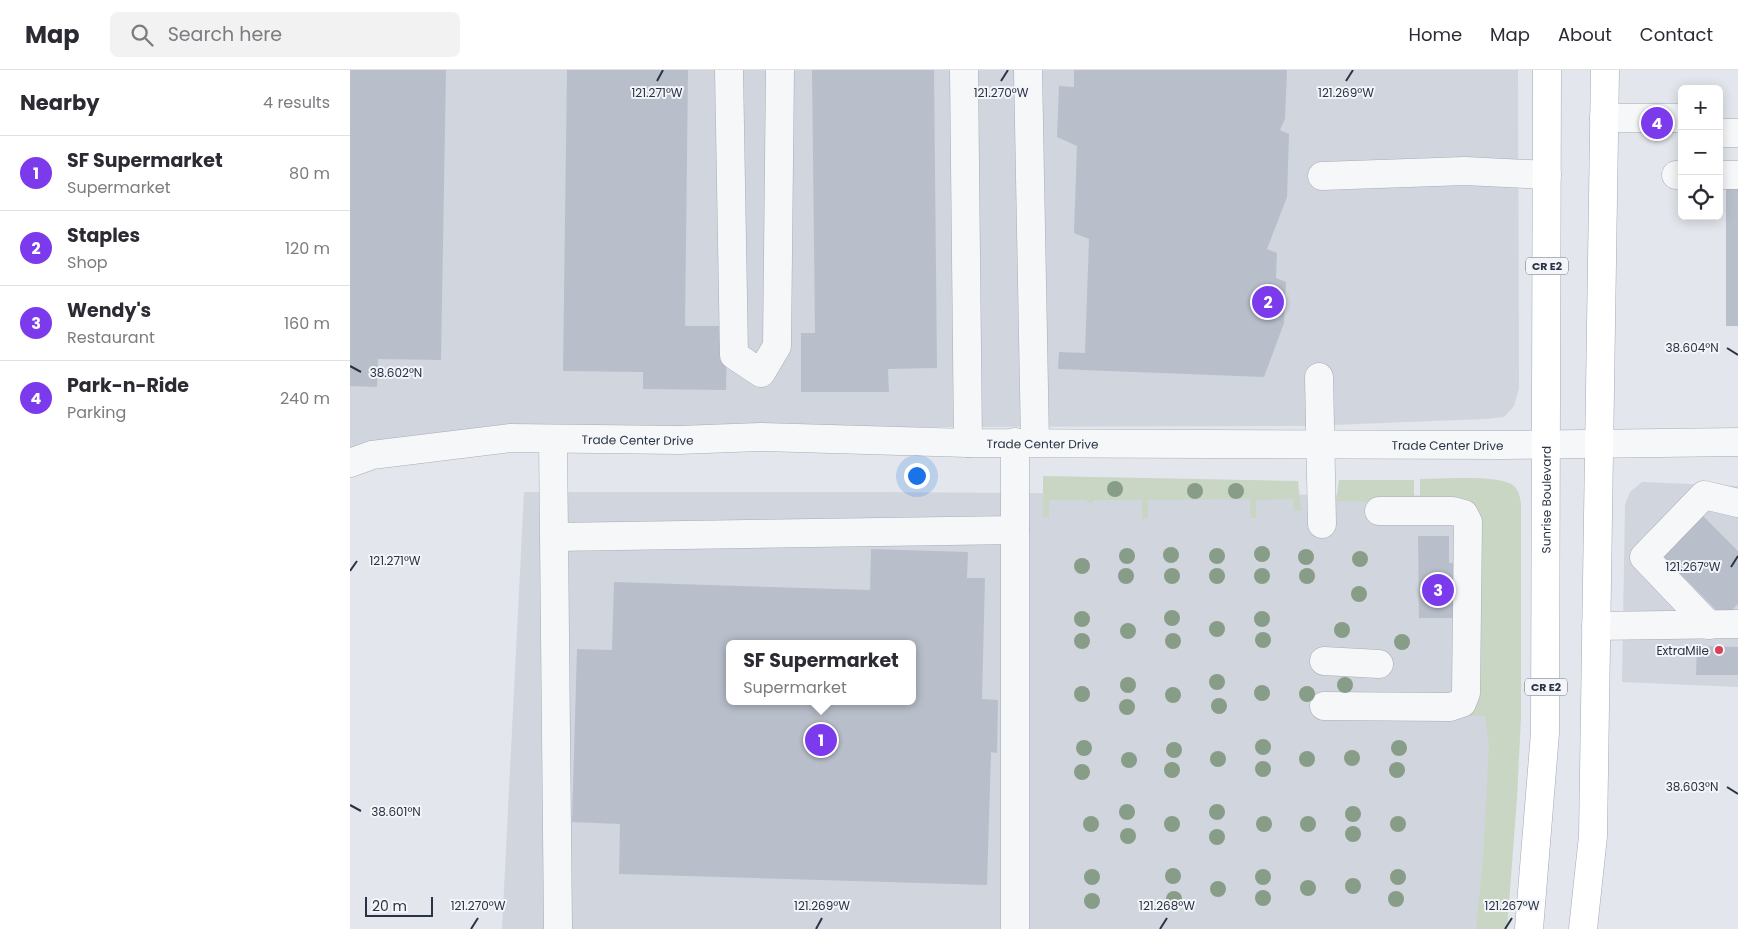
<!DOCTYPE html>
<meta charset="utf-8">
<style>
body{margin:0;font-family:Poppins,sans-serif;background:#f2f2f3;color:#2b2b33}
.controls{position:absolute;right:15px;top:15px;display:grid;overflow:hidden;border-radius:8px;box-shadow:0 2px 12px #0003}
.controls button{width:45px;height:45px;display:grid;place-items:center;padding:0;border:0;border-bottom:1px solid #e1e1e2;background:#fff;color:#2b2b33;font:25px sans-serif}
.scale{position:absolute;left:15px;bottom:12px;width:68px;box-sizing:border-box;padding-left:5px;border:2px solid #293345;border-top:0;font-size:14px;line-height:18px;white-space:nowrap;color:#293345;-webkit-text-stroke:4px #f3f5f9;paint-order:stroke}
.you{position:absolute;left:566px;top:405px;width:18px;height:18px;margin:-12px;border:4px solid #fff;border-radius:50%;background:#1a73e8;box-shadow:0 0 0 8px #1a73e833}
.badge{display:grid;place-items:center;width:32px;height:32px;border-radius:50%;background:#7c3aed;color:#fff;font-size:16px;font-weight:700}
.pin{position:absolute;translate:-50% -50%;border:2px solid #fff;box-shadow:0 1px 5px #0006}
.popup{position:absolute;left:376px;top:570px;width:190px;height:65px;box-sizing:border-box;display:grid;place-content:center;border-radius:8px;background:#fff;filter:drop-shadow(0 1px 4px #0005);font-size:16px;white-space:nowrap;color:#7c7c81}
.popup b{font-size:19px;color:#2b2b33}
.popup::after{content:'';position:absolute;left:50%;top:100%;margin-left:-10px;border:10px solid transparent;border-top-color:#fff}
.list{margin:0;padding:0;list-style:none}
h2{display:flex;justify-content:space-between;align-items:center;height:65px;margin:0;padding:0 20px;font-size:21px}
h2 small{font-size:16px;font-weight:400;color:#7c7c81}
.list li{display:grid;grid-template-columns:32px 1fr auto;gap:15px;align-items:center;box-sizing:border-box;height:75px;padding:0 20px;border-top:1px solid #e1e1e2}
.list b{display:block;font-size:19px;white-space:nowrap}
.list p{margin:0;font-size:16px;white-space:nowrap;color:#7c7c81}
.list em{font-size:16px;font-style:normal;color:#7c7c81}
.icon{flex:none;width:28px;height:28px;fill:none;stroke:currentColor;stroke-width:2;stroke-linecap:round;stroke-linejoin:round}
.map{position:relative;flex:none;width:1388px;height:859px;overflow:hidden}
header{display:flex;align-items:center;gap:30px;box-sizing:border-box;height:70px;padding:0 25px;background:#fff;border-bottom:1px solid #e1e1e2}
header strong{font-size:24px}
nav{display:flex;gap:28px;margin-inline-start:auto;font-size:18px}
.search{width:350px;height:45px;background:#f2f2f3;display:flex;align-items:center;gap:12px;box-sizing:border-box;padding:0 18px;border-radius:8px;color:#7c7c81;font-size:19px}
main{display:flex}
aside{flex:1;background:#fff}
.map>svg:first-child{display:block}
.built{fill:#d0d5de;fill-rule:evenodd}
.green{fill:#c8d6c3}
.building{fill:#b9bfca;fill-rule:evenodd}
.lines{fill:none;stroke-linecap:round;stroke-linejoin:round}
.minor-casing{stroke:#a7adb7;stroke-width:29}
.major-casing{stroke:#a1aab8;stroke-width:29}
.minor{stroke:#f6f7f9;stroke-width:28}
.major{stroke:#fff;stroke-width:28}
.tree{fill:#889d87}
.ticks{fill:none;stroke:#293345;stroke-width:2}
.poi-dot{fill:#d74158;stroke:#f3f5f9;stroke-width:2}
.labels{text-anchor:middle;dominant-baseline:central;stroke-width:4;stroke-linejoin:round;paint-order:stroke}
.shield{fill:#f3f5f9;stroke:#666d7b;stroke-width:1}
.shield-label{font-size:11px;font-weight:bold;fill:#293345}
.street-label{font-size:12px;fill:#293345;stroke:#f3f5f9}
.poi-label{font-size:12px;fill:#293345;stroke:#f3f5f9;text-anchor:end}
.ticks-label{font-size:12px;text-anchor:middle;fill:#293345;stroke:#f3f5f9;stroke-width:4;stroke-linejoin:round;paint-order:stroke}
</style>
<header>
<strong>Map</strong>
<div class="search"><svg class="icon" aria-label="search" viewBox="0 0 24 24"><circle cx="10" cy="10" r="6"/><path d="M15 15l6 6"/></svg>Search here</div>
<nav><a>Home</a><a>Map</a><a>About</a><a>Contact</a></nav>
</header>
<main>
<aside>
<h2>Nearby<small>4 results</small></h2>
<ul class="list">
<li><span class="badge">1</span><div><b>SF Supermarket</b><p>Supermarket</p></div><em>80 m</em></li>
<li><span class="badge">2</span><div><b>Staples</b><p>Shop</p></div><em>120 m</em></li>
<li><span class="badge">3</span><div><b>Wendy's</b><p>Restaurant</p></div><em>160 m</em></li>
<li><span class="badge">4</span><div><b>Park-n-Ride</b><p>Parking</p></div><em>240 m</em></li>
</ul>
</aside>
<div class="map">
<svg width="1388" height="859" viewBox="0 0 1388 859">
<rect width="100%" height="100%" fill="#e3e6ec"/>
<!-- built -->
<path class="built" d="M0,0H1168L1169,318L1164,336L1154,347L1135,349L956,356L168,358L0,383Z
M1292,412L1388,416V617L1272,612L1275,435L1280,422Z
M174,422H522L1138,426L1141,859H152ZM380,574H562V631H380Z"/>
<!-- green -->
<path class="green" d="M693,406L948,411L951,441H944L943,429L906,430V448H900V429L798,430V448L792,449V430H743V433H737V430H699V447H693Z
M1070,409C1091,409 1150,404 1164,416C1169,421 1170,427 1171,434V647L1167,728L1157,859H1126L1133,791L1139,676L1135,646H1110L1122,639L1130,625V450L1070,432Z
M989,410H1064V432L986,431Z"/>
<!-- building -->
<path class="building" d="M0,0H96L91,290L28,289L27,317L0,316Z
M217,0H338L335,256H377L376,320L293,319V302L213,301Z
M462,0H584L587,298L538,299L539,322H451V263H465Z
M724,0H937L935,49L930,60L939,64L937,127L917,179L927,183L926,208L936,212L934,253L914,307L708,299L709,282L735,283L739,169L724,163L727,76L707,67L709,16L724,17Z
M1388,116V256H1376V117Z
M1346,439L1388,481V534L1374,548L1306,479Z
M1068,466H1099V493H1108V548H1069Z
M521,479L618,482L617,508H635L632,629L648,630L647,683L641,682L637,815L269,804L270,754L222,752L227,579L262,580L264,512L520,520ZM380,574H562V631H380Z
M1347,576L1388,577V605H1346Z"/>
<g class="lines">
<!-- minor casing -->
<g class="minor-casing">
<g id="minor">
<path d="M379,0L384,285L411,303L427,276L430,0"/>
<path d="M614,0L618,373"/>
<path d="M678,0L685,372"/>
<path d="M1254,48H1332"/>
<path d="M1369,63H1388"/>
<path d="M1326,105H1332"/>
<path d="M1369,105H1388"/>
<path d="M972,106L1115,101L1197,105"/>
<path d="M969,307L972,454"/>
<path d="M203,369L208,859"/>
<path id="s1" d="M0,393L22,385L161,368L329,370L410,367L618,373L1152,375L1388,372"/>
<path d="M205,467L665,460"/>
<path d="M1359,555L1294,487L1354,425L1388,433"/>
<path d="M1246,556L1388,554"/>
<path d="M974,591L1029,594"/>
<path d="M974,636L1100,637L1112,633L1116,623L1118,452L1114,444L1103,441H1029"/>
<path d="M665,859V372"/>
</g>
</g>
<!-- major casing -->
<g class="major-casing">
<g id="major">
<path id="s2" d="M1179,859L1195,663L1197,0"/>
<path d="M1233,859L1243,766L1255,0"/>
</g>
</g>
<!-- minor -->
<use href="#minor" class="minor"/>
<!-- major -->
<use href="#major" class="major"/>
</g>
<!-- trees -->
<g class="tree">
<circle cx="765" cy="419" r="8"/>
<circle cx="845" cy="421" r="8"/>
<circle cx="886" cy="421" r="8"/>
<circle cx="912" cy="484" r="8"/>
<circle cx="821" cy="485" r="8"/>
<circle cx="777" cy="486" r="8"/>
<circle cx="867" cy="486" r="8"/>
<circle cx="956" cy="487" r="8"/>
<circle cx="1010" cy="489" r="8"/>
<circle cx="732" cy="496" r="8"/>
<circle cx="776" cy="506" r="8"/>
<circle cx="822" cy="506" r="8"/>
<circle cx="867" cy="506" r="8"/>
<circle cx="912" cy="506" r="8"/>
<circle cx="957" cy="506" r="8"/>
<circle cx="1009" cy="524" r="8"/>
<circle cx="822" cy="548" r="8"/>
<circle cx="732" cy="549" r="8"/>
<circle cx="912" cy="549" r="8"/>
<circle cx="867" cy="559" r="8"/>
<circle cx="992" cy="560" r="8"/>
<circle cx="778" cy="561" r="8"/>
<circle cx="913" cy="570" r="8"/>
<circle cx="732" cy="571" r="8"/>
<circle cx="823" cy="571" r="8"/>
<circle cx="1052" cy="572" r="8"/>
<circle cx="867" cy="612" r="8"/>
<circle cx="778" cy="615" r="8"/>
<circle cx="995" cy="615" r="8"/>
<circle cx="912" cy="623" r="8"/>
<circle cx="732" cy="624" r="8"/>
<circle cx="957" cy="624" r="8"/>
<circle cx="823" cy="625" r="8"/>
<circle cx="869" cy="636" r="8"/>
<circle cx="777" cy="637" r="8"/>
<circle cx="913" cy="677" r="8"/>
<circle cx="734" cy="678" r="8"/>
<circle cx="1049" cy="678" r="8"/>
<circle cx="824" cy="680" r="8"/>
<circle cx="1002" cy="688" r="8"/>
<circle cx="868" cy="689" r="8"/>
<circle cx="957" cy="689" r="8"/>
<circle cx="779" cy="690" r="8"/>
<circle cx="913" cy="699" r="8"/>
<circle cx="822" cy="700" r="8"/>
<circle cx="1047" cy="700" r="8"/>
<circle cx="732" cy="702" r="8"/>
<circle cx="777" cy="742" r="8"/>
<circle cx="867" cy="742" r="8"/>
<circle cx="1003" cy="744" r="8"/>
<circle cx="741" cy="754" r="8"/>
<circle cx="822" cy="754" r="8"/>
<circle cx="914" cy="754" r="8"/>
<circle cx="958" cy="754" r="8"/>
<circle cx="1048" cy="754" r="8"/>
<circle cx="1003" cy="764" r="8"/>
<circle cx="778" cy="766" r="8"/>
<circle cx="867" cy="767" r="8"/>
<circle cx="823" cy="806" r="8"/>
<circle cx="742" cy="807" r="8"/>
<circle cx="913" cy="807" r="8"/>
<circle cx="1048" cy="807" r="8"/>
<circle cx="1003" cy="816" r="8"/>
<circle cx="958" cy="818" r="8"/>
<circle cx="868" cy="819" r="8"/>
<circle cx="913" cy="828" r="8"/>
<circle cx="824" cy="829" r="8"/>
<circle cx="1046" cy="829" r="8"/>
<circle cx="742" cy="831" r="8"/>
</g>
<!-- ticks -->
<path class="ticks" d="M307,11L313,0M651,11L658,0M996,11L1003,0M1377,278L1388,285M0,296L11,302M1381,497L1388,486M0,501L7,491M1377,717L1388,724M0,735L11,741M121,859L128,848M466,859L472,848M810,859L817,848M1155,859L1162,848"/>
<!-- markers -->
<circle class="poi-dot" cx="1369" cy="580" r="5"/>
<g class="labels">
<!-- shield labels -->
<g class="shield">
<rect x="1176" y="187.5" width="42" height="17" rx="4"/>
<rect x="1175" y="608.5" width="42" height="17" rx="4"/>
</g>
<g class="shield-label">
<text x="1197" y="196">CR E2</text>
<text x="1196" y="617">CR E2</text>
</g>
<!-- street labels -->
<g class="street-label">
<text stroke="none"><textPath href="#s1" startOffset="290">Trade Center Drive</textPath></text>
<text stroke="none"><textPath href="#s1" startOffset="695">Trade Center Drive</textPath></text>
<text stroke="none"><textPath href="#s1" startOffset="1100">Trade Center Drive</textPath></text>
<text stroke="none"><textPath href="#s2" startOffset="430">Sunrise Boulevard</textPath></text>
</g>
<!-- poi labels -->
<g class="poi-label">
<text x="1359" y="580">ExtraMile</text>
</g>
</g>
<g class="ticks-label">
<text x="307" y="27">121.271°W</text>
<text x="651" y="27">121.270°W</text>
<text x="996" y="27">121.269°W</text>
<text x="1342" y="282">38.604°N</text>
<text x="46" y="307">38.602°N</text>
<text x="45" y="495">121.271°W</text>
<text x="1343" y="501">121.267°W</text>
<text x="1342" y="721">38.603°N</text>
<text x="46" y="746">38.601°N</text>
<text x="128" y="840">121.270°W</text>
<text x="472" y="840">121.269°W</text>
<text x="817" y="840">121.268°W</text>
<text x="1162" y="840">121.267°W</text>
</g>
</svg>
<div class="controls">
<button>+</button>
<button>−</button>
<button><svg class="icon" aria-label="locate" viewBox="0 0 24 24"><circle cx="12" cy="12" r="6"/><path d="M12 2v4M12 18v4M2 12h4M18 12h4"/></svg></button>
</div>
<div class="scale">20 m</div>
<div class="you"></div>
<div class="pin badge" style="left:471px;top:670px">1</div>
<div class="popup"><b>SF Supermarket</b>Supermarket</div>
<div class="pin badge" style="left:918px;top:232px">2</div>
<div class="pin badge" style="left:1088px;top:520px">3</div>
<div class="pin badge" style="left:1307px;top:53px">4</div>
</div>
</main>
